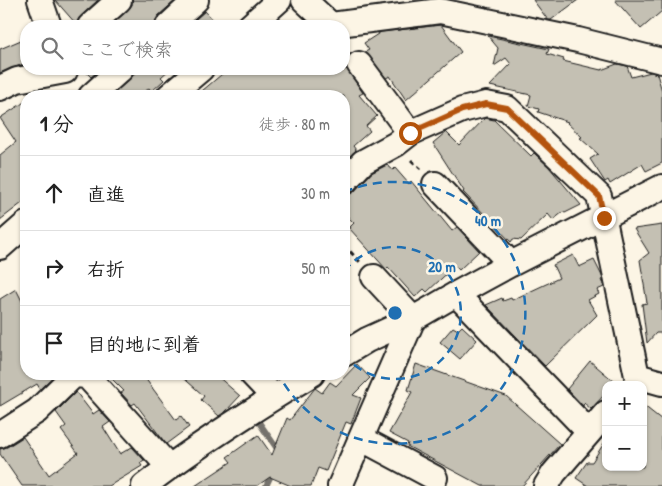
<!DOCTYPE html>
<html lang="ja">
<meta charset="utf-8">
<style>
body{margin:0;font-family:"Patrick Hand","Klee One",sans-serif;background:#f2f2f2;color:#222}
.controls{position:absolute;right:15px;bottom:15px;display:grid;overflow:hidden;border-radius:10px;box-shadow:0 1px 4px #0004}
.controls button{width:45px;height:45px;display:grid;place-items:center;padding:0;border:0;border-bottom:1px solid #e0e0e0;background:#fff;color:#222;font:25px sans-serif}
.stop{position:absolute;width:15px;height:15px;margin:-11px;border:4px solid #b45309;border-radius:50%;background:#fff}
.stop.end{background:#b45309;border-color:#fff;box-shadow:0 1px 5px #0008}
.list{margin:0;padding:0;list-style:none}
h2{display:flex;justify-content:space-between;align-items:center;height:65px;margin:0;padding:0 20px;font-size:21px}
h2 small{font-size:16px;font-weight:400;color:#767676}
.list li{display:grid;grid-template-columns:32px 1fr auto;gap:15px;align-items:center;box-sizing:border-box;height:75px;padding:0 20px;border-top:1px solid #e0e0e0}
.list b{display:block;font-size:19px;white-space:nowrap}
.list em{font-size:16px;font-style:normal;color:#767676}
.icon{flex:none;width:28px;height:28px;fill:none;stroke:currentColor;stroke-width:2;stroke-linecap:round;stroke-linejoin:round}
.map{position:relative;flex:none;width:662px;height:486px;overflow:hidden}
.search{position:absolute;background:#fff;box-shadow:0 1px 4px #0004;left:20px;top:20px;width:330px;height:55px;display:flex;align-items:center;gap:12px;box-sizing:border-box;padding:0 18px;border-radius:20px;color:#767676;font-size:19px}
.panel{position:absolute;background:#fff;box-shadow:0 1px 4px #0004;left:20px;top:90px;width:330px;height:290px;border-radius:20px}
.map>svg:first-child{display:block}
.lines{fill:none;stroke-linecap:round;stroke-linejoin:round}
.stream{stroke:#75726c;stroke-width:6}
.building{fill:#c4c0b3;stroke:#1c1c1c}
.minor-casing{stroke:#1c1c1c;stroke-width:28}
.path{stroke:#1c1c1c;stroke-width:3;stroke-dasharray:5 4;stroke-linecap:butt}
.minor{stroke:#fcf5e5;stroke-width:24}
.route{stroke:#b45309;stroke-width:6}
.ring{fill:none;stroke:#1f6fb2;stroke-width:2.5;stroke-dasharray:9 6}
.centre{fill:#1f6fb2;stroke:#fcf5e5;stroke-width:2.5}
.ring-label{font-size:15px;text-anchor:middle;font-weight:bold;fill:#1f6fb2;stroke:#fcf5e5;stroke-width:5;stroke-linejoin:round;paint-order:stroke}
</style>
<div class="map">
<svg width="662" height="486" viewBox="0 0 662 486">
<rect width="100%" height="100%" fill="#fcf5e5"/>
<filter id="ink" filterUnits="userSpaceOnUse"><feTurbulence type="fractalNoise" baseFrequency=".02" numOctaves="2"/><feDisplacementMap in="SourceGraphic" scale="10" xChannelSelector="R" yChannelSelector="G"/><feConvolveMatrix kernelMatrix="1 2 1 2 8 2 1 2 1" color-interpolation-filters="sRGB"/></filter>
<g filter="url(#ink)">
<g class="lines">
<!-- stream -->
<path class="stream" d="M258,421L280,453
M266,486L274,469"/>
</g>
<!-- building -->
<path class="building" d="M55,0H98L81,16L77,25Z
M132,0H176L158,16L155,22V26H110L128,10L132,5Z
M533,0H578L551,20H548Z
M615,0H662V11L641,29Z
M205,11L219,26H188Z
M441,25L461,52L406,100L390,76L386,78L365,52L369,50L364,43L381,32Z
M488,36L549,49L547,54L564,59L563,61L601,70L617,64L627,66L631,77L651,72L657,74L662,91V163L646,171L642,164L610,184L608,180L605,182L590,159L598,154L580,138L582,137L567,123L568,122L538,112L539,109L528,106L531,95L490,86L511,64L506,58L494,66L498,48Z
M21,40L26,48V63L0,73V49Z
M83,69H101L91,77Z
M134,69H170L161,77L164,80L152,91L149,88L140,96H111L130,79L134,74Z
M228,69H347L363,93L359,95L377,116L366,126L370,131L353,146L356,150L344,162V96H196Z
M26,101V200L0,220V155L16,142L0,118Z
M485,118L494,120L531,156L534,153L549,167L581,205L565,213L563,212L553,220L548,214L521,240L513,239L511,242L463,192L464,191L433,143L446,132L459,145Z
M387,165L393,170L395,168L409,184L411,181L452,231L457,227L479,251L459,270L455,266L427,292L424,289L415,297L388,267L386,269L349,228L354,223L344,213V195L354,192L371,173Z
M662,225V333H656L647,343L642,304L647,303L640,260L649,253L634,229Z
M573,255L579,267L594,260L602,276L603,279L601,280L604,287L597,290L599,294L588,300L597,315L545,366L486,305L502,298L503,301L511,298L512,300L559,278L553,265Z
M16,289L26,309V374H56L40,389L37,384L0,406V299Z
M462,326L477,340L460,359L440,342L453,327L458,330Z
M590,361L615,382L613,385H606V393L591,409L584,403L583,406L567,389Z
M357,364L370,378L353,395L361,398L351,424L346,422L326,471L318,468L311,486H291L270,477L257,486H195L231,462L227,457L258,435L272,455L287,418L290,420L315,388L322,393L330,382L336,386Z
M416,364L506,396L560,444L522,486H482L407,446L408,443L389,433L412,392L408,390Z
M107,374H142L176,420L181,416L189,427L166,444L135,403L132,405L121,393L124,391Z
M179,374H215L240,396L226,411L219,416L201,400L204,396Z
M76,392L93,414L99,410L110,422L103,427L120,454L132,447L144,460L140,463L142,466L109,486H22L0,454V449L7,447L23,437L49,475L78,453L61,430L66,426L56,412Z
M643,405L662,420V486H588L576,478L587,462H592L606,440V467H643Z"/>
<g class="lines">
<!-- minor casing -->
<g class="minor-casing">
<path id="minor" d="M40,0L49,26
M304,0L331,25L440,11L578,40L662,61
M90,26L119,0
M168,26L196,0
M250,26L279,0
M359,64L410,133
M0,88L17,80L65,71
M91,96L121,69
M169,96L201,69
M344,182L363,162L396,144L410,133L462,110L486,104L507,108L599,196L637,376L662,383
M435,184L511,264
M0,247L26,224
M374,277L413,319
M456,294L589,432
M344,354L367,340L413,319L456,294L511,264L662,187
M252,374L274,397
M0,435L37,411L74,375L87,376L169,467
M362,439L435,478
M144,486C197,445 254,409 312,374
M340,486L413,319
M546,486L554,473L606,413"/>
</g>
<!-- path -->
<path class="path" d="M411,160L421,169
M344,245L360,262"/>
<!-- minor -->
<use href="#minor" class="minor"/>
</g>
</g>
<g class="lines" filter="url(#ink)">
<!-- route -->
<path class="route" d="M410,133L462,110L486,104L507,108L599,196L604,218"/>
</g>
<!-- distance rings -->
<g class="ring">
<path d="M344 271A66 66 0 1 1 344 355"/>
<path d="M344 192A131 131 0 1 1 279 375"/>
</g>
<circle cx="395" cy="313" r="8" class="centre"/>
<g class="ring-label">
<text x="488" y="226">40 m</text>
<text x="442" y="272">20 m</text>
</g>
</svg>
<div class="controls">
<button>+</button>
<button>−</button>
</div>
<div class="stop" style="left:410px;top:133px"></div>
<div class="stop end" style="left:604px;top:218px"></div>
<div class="search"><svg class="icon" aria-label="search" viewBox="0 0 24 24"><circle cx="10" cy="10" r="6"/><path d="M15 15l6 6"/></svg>ここで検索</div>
<section class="panel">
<h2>1 分<small>徒歩 · 80 m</small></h2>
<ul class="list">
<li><svg class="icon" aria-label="ahead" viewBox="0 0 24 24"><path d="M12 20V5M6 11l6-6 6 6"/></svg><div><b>直進</b></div><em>30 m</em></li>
<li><svg class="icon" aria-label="right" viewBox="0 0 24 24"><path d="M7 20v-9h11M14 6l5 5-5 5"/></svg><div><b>右折</b></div><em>50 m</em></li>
<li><svg class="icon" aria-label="arrive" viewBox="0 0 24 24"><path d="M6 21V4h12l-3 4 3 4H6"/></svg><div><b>目的地に到着</b></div></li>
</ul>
</section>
</div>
